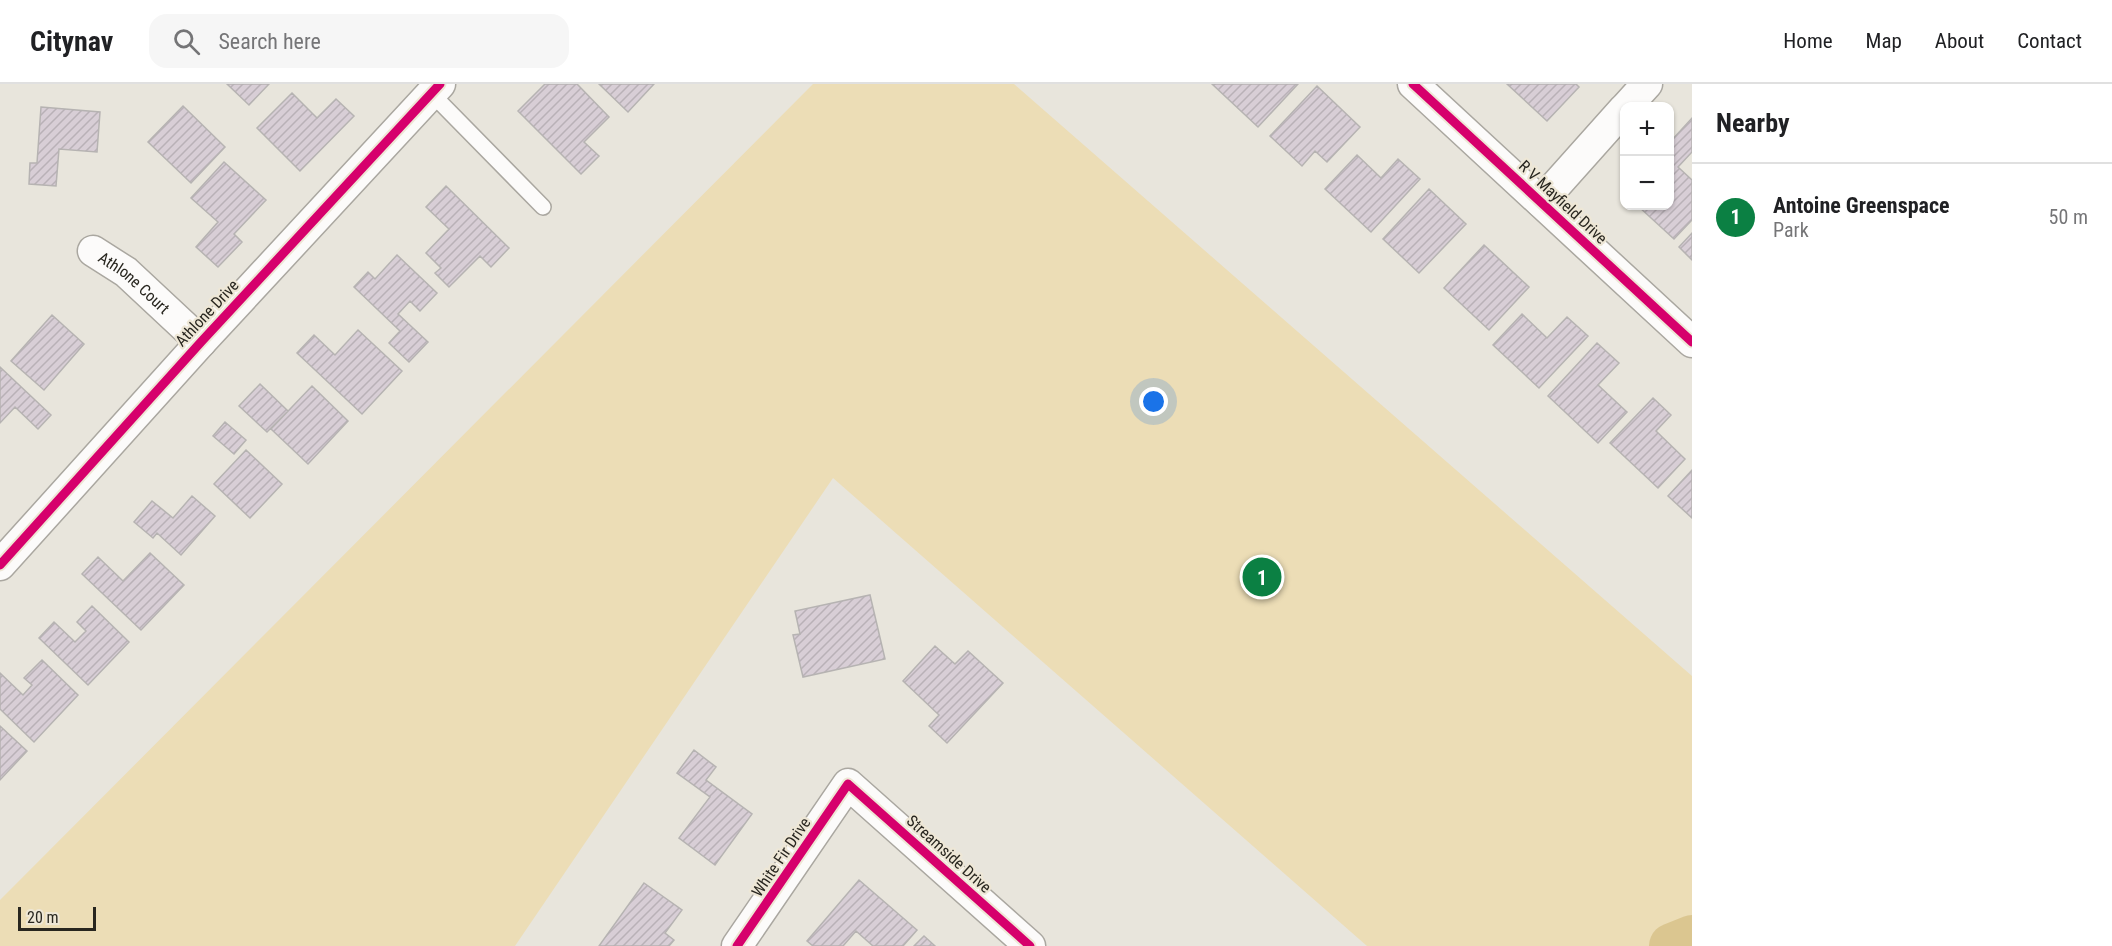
<!DOCTYPE html>
<meta charset="utf-8">
<style>
body{margin:0;font-family:"Roboto Condensed",sans-serif;background:#f6f6f6;color:#202124}
.controls{position:absolute;right:18px;top:18px;display:grid;overflow:hidden;border-radius:12px;box-shadow:0 2px 4px #0004}
.controls button{width:54px;height:54px;display:grid;place-items:center;padding:0;border:0;border-bottom:2px solid #e0e0e0;background:#fff;color:#202124;font:30px sans-serif}
.scale{position:absolute;left:18px;bottom:15px;width:78px;box-sizing:border-box;padding-left:6px;border:3px solid #28261f;border-top:0;font-size:16px;line-height:21px;white-space:nowrap;color:#28261f;-webkit-text-stroke:4px #eee7d6;paint-order:stroke}
.you{position:absolute;left:1154px;top:318px;width:21px;height:21px;margin:-15px;border:4px solid #fff;border-radius:50%;background:#1a73e8;box-shadow:0 0 0 9px #1a73e833}
.badge{display:grid;place-items:center;width:39px;height:39px;border-radius:50%;background:#0b8043;color:#fff;font-size:20px;font-weight:700}
.pin{position:absolute;translate:-50% -50%;border:3px solid #fff;box-shadow:0 2px 6px #0006}
.list{margin:0;padding:0;list-style:none}
h2{display:flex;justify-content:space-between;align-items:center;height:78px;margin:0;padding:0 24px;font-size:26px}
h2 small{font-size:20px;font-weight:400;color:#757577}
.list li{display:grid;grid-template-columns:39px 1fr auto;gap:18px;align-items:center;box-sizing:border-box;height:108px;padding:0 24px;border-top:2px solid #e0e0e0}
.list b{display:block;font-size:22px;white-space:nowrap}
.list p{margin:0;font-size:20px;white-space:nowrap;color:#757577}
.list em{font-size:20px;font-style:normal;color:#757577}
.icon{flex:none;width:33px;height:33px;fill:none;stroke:currentColor;stroke-width:2;stroke-linecap:round;stroke-linejoin:round}
.map{position:relative;flex:none;width:1692px;height:862px;overflow:hidden}
header{display:flex;align-items:center;gap:36px;box-sizing:border-box;height:84px;padding:0 30px;background:#fff;border-bottom:2px solid #e0e0e0}
header strong{font-size:28px}
nav{display:flex;gap:33px;margin-inline-start:auto;font-size:21px}
.search{width:420px;height:54px;background:#f6f6f6;display:flex;align-items:center;gap:15px;box-sizing:border-box;padding:0 21px;border-radius:18px;color:#757577;font-size:22px}
main{display:flex}
aside{flex:1;background:#fff}
.map>svg:first-child{display:block}
.park{fill:#ecddb6}
.lines{fill:none;stroke-linecap:round;stroke-linejoin:round}
.river{stroke:#dbc690;stroke-width:46}
.building{fill:url(#building-hatch);stroke:#b6b3b2;stroke-width:1.5}
.service-casing{stroke:#aaa7a0;stroke-width:18}
.minor-casing{stroke:#aaa7a0;stroke-width:33}
.service{stroke:#fcfbfa;stroke-width:15}
.minor{stroke:#fcfbfa;stroke-width:30}
.cycleway-casing{stroke:#eee7d6;stroke-width:13}
.cycleway{stroke:#d6006c;stroke-width:9}
.labels{text-anchor:middle;dominant-baseline:central;stroke-width:4.5;stroke-linejoin:round;paint-order:stroke}
.street-label{font-size:16px;fill:#28261f;stroke:#eee7d6}
</style>
<header>
<strong>Citynav</strong>
<div class="search"><svg class="icon" aria-label="search" viewBox="0 0 24 24"><circle cx="10" cy="10" r="6"/><path d="M15 15l6 6"/></svg>Search here</div>
<nav><a>Home</a><a>Map</a><a>About</a><a>Contact</a></nav>
</header>
<main>
<div class="map">
<svg width="1692" height="862" viewBox="0 0 1692 862">
<defs>
<pattern id="building-hatch" width="6" height="6" patternUnits="userSpaceOnUse" patternTransform="scale(1.5)"><rect width="6" height="6" fill="#d8ced6"/><path d="M-1 1l2-2M0 6l6-6M5 7l2-2" fill="none" stroke="#b9b1b7"/></pattern>
</defs>
<rect width="100%" height="100%" fill="#e8e5dc"/>
<!-- park -->
<path class="park" d="M813,0H1014L1692,592V862H1367L833,394L515,862H0V816Z"/>
<g class="lines">
<!-- river -->
<path class="river" d="M1672,862L1692,854"/>
</g>
<!-- building -->
<path class="building" d="M227,0H269L249,21Z
M545,0H577L609,33L584,58L599,72L581,90L518,27Z
M599,0H654L628,28Z
M1212,0H1298L1258,43Z
M1507,0H1576L1579,3L1547,37Z
M1317,2L1360,43L1327,78L1315,67L1302,82L1270,52Z
M292,9L317,34L336,15L354,32L300,87L257,44Z
M183,22L225,63L191,99L148,58Z
M41,23L100,28L97,68L59,65L56,102L29,100L30,79H37Z
M1692,34V68L1678,83L1692,96V136L1674,155L1638,122H1670V58Z
M1357,71L1381,94L1398,75L1420,95L1371,148L1325,105Z
M224,78L266,116L234,150L242,158L218,183L196,163L218,138L191,114Z
M446,102L509,164L491,183L480,172L449,203L435,189L441,184L426,169L449,145L426,123Z
M1429,105L1466,140L1419,189L1383,155Z
M1692,149V176L1679,163Z
M1484,161L1529,203L1489,246L1444,204Z
M397,171L437,209L420,227L410,217L398,230L428,258L409,278L389,259L400,247L354,203L368,188L375,195Z
M1522,230L1547,254L1567,233L1588,252L1539,304L1493,261Z
M52,231L84,260L44,306L11,277Z
M358,246L402,287L362,330L297,269L314,251L335,271Z
M1597,259L1619,279L1598,301L1627,328L1598,359L1548,312Z
M0,283L51,331L38,345L15,323L0,339Z
M260,300L288,327L267,348L239,322Z
M312,302L348,337L308,380L271,345Z
M1653,314L1671,331L1656,347L1685,375L1658,404L1610,359Z
M225,338L246,356L234,370L213,352Z
M246,366L282,400L250,434L214,400Z
M1692,386V434L1668,412Z
M192,412L215,432L181,471L157,449L153,454L134,438L152,417L173,434Z
M150,469L184,501L141,546L82,490L98,473L123,497Z
M870,511L885,575L803,593L793,551L800,550L795,527Z
M92,522L129,558L88,601L39,554L54,538L75,558L86,547L77,538Z
M935,562L955,580L968,567L1003,599L947,659L929,642L939,631L903,597Z
M42,576L78,611L34,658L0,625V589L23,611L32,601L24,594Z
M0,642L27,667L0,696Z
M694,666L716,683L706,696L752,730L715,781L679,754L710,713L677,689Z
M859,796L917,846L903,862H873L856,847L843,862H813L807,857Z
M644,799L682,826L665,849L674,856L669,862H599Z
M924,852L935,862H914Z"/>
<g class="lines">
<!-- service casing -->
<g class="service-casing">
<path id="service" d="M431,9L543,123"/>
</g>
<!-- minor casing -->
<g class="minor-casing">
<g id="minor">
<path d="M1413,0L1692,258"/>
<path d="M1627,22L1647,0"/>
<path d="M1541,118L1624,25"/>
<path id="s1" d="M93,167L126,188L201,258"/>
<path d="M0,481L201,258L440,0"/>
<path d="M737,862L848,700L1030,862"/>
</g>
</g>
<!-- service -->
<use href="#service" class="service"/>
<!-- minor -->
<use href="#minor" class="minor"/>
<!-- cycleway casing -->
<g class="cycleway-casing">
<path id="cycleway" d="M1413,0L1692,258
M0,481L201,258L440,0
M737,862L848,700L1030,862"/>
</g>
<!-- cycleway -->
<use href="#cycleway" class="cycleway"/>
</g>
<g class="labels">
<!-- street labels -->
<g class="street-label">
<text transform="translate(1563 118) rotate(43)">R V Mayfield Drive</text>
<text stroke="none"><textPath href="#s1" startOffset="52">Athlone Court</textPath></text>
<text transform="translate(207 229) rotate(-47)">Athlone Drive</text>
<text transform="translate(949 770) rotate(42)">Streamside Drive</text>
<text transform="translate(781 773) rotate(-56)">White Fir Drive</text>
</g>
</g>
</svg>
<div class="controls">
<button>+</button>
<button>−</button>
</div>
<div class="scale">20 m</div>
<div class="you"></div>
<div class="pin badge" style="left:1262px;top:493px">1</div>
</div>
<aside>
<h2>Nearby<small></small></h2>
<ul class="list">
<li><span class="badge">1</span><div><b>Antoine Greenspace</b><p>Park</p></div><em>50 m</em></li>
</ul>
</aside>
</main>
